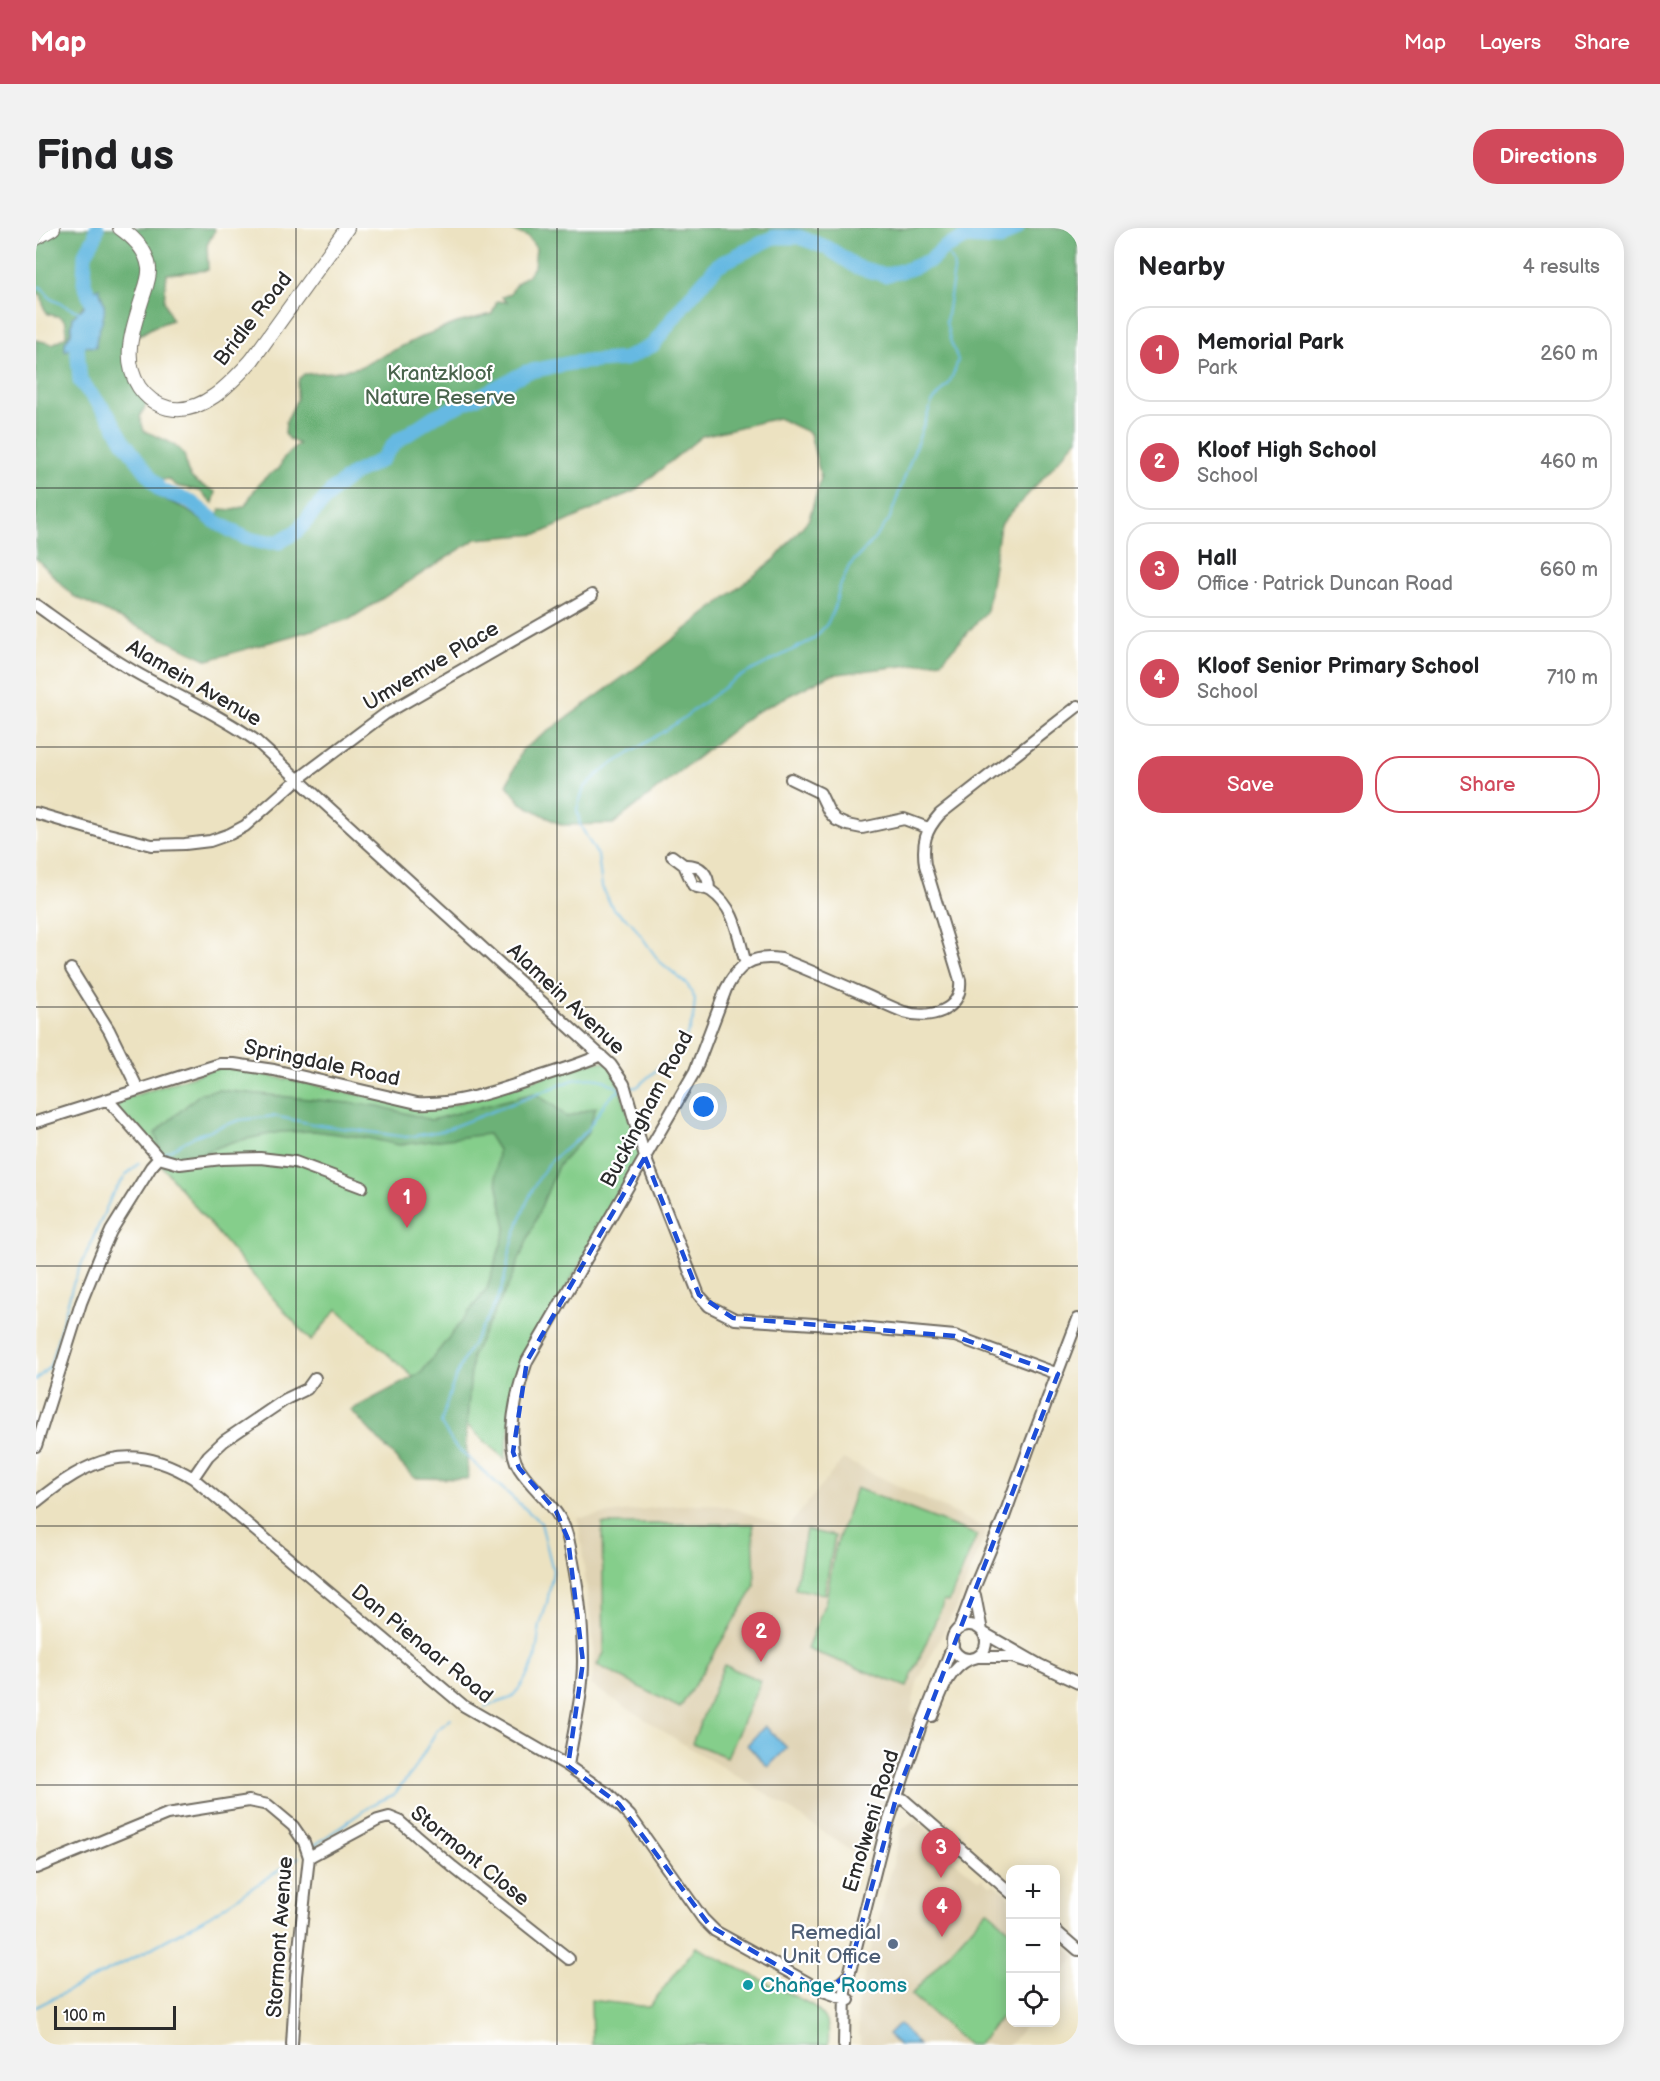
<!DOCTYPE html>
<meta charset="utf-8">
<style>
body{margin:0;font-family:"Balsamiq Sans",sans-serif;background:#f2f2f2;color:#202124}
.controls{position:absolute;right:18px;bottom:18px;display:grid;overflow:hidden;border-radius:12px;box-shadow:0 3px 15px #0003}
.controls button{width:54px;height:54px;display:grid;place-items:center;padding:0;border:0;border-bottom:2px solid #e0e0e0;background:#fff;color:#202124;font:30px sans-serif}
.scale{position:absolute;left:18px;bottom:15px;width:122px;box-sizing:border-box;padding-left:6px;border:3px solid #2b2b2b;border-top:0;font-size:16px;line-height:21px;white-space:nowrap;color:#2b2b2b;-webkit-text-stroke:4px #fff;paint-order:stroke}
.you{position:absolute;left:668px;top:879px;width:21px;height:21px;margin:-15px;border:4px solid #fff;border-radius:50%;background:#1a73e8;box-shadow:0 0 0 9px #1a73e833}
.badge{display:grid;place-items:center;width:39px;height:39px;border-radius:50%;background:#d1495b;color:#fff;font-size:20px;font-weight:700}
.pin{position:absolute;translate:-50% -50px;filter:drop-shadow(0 2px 3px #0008)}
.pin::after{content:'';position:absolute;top:32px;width:21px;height:18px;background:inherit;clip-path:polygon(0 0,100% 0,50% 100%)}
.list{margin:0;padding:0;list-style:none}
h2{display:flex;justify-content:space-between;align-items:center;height:78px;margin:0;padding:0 24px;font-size:26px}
h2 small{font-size:20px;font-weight:400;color:#757577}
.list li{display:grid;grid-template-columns:39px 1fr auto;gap:18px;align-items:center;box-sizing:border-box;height:96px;margin:0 12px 12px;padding:0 12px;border:2px solid #e0e0e0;border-radius:24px}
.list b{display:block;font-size:22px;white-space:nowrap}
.list p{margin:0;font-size:20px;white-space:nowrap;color:#757577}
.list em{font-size:20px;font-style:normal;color:#757577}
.actions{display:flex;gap:12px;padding:18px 24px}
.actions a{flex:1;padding:14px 0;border:2px solid #d1495b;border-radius:24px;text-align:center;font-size:21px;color:#d1495b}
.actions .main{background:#d1495b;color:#fff}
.icon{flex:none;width:33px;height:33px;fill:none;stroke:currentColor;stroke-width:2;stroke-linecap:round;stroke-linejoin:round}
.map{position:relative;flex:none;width:1042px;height:1817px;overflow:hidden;border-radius:24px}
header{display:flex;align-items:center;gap:36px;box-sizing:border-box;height:84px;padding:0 30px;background:#d1495b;color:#fff}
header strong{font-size:28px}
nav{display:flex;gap:33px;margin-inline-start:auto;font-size:21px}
.intro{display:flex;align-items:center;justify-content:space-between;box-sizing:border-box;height:144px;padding:0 36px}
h1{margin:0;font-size:42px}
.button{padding:15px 27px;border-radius:24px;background:#d1495b;color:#fff;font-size:21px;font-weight:700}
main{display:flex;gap:36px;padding:0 36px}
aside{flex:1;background:#fff;border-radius:24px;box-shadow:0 3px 15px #0003}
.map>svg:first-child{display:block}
.built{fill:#dfd3b4}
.green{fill:#85ce8b;stroke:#587c5b;stroke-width:1.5}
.forest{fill:#6cb177;stroke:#4c6e51;stroke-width:1.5;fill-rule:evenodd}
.water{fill:#66b9e2;stroke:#487286;stroke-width:1.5}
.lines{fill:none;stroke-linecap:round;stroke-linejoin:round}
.stream{stroke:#66b9e2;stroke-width:2}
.river{stroke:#66b9e2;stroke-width:15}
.minor-casing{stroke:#6f6b60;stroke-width:14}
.major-casing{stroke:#6f6b60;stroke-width:16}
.minor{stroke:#fff;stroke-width:10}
.major{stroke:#fff;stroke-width:14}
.marked{fill:none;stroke:#1d4ed8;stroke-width:4.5;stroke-dasharray:12 8;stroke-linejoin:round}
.grid{fill:none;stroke:#2b2b2b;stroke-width:1.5;stroke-opacity:0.55}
.service-dot{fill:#5c6f8a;stroke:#fff;stroke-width:2}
.culture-dot{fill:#0f9aa8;stroke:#fff;stroke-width:2}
.labels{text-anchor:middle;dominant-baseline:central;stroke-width:4.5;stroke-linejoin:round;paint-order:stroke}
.street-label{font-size:21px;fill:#2b2b2b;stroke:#fff}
.park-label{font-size:21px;fill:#4a644d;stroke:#fff}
.service-label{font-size:21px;fill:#4e5e75;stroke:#fff;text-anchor:end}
.culture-label{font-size:21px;fill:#0d838f;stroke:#fff;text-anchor:start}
</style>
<header>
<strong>Map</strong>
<nav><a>Map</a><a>Layers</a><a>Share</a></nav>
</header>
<div class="intro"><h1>Find us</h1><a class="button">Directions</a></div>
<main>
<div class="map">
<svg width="1042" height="1817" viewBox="0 0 1042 1817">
<rect width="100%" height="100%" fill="#fff"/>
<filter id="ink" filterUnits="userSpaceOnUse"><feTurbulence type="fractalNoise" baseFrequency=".0167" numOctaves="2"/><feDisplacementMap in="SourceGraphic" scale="12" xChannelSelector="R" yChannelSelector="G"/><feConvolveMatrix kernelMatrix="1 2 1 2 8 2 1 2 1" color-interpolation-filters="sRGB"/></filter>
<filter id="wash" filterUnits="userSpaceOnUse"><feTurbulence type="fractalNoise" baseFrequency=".008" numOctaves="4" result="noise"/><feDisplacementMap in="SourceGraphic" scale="24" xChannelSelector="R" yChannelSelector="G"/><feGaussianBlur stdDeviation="1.35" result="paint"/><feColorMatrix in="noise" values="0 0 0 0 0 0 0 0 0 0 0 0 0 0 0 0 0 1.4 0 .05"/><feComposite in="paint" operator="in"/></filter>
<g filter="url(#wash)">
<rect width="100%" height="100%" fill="#ece2c1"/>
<!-- built -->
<path class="built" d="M807,1231L951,1301L922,1376L881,1455L875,1483L882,1486L865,1532V1541L844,1599L825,1630L736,1569L652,1519L555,1457L558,1439L557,1413L542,1290L638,1277L678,1276L706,1283L751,1300Z
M879,1591L891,1601L893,1607L897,1611L900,1608L909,1617L910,1626L943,1652L945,1650L954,1657L959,1656L974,1670L975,1794L991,1795L974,1817H824L821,1778L865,1602Z
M1020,1710L1040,1729L1020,1756Z"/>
<!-- green -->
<path class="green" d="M555,834H567L576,837L606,929L481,1145L469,1231L301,1081L275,1113C206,1036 140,957 76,875L187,838L399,882Z
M820,1260L941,1307L913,1374L908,1373L871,1459L771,1421L790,1372L799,1321Z
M566,1296H717L719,1359L644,1480L561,1437L568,1425Z
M770,1302L799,1308L788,1366L759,1361Z
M688,1437L725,1453L691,1529L656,1515Z
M951,1682L974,1702V1780L941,1817H932L875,1767Z
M660,1719L776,1777C792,1791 794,1796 792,1817H556L555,1772L613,1779Z"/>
<!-- forest -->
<path class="forest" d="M0,0H178L179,2L171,17L172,42L131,46L128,73L136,92L117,99L94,113V126L113,171L104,189L108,203C118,207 143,216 148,227C150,231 150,237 151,241C154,254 169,258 180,264L177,275L164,263L141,258L132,251L121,253L120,268L146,279L179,301L184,281L198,282L209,278C218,262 225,249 243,241L247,231L263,216L253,211L249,206L250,194L261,171V159L263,151L268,146L297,144L324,139L387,108L421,95L456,86L461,73L471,74L466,69L474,66L480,56L493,46L498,39L500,20L492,9L471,0H1042V211L964,297L951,383L906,433L794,447L718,485L577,596L525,597L485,575L471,557L486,522L608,434L739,331L773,291L785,250L774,205L742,190L666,208L598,263L503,306L440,311L314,391L172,432L37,368L0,330V112L17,116L30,108V94L25,89L12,86L8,80L5,67L0,64ZM53,67L64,68L68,77L59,113C48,120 41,118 29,114C37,104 33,101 37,91C40,83 50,80 53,67Z
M183,862L342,878L395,892L498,865L517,877L531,889L560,879L551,906L522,938L473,1056L436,1128L430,1208L432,1251L378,1250L315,1182L385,1145L451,1061L470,1000L460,949L462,922L452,906L363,917L332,910L278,903L244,904L196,914L146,933L126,928L119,905L165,865Z"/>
<!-- water -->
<path class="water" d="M63,60C65,69 70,76 68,85C67,97 59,105 60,119L41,118L29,123V114L35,106L37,89L51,76L58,62Z
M729,1498L751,1520L732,1539L711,1517Z
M863,1796L883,1817H863L852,1807Z"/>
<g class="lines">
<!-- stream -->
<path class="stream" d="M0,59H5L15,71L43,84
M594,860L601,859L646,819L657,792L659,771L651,756L623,733L596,695L577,681L566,659L562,628L544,597L541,581L548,560L566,543L642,494L699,451L778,411L791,396L798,382L803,361L813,338L835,315L853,292L896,174L912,157L919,142L922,132L914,112L910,94L918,42L917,34L908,20
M129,925L159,908L183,899L204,892L238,888L277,896L370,909L406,903L537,852C548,850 560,849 570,853C575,856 578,859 584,860
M0,1152L14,1138L37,1056L76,967L90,947L103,935
M449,1479L475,1470L486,1457L499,1432L504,1397L511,1375L517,1343L505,1295L418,1217L405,1196C410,1175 416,1155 426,1135C437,1112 453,1092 463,1067C469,1054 471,1038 474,1023C482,995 493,963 510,939C521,925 539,916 551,902C563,887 567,871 586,861
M276,1619L337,1576L357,1567L378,1542L401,1502L415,1491
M0,1779L101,1728L172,1689L263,1629"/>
<!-- river -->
<path class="river" d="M61,0L59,9L49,26L48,55L57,77L53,93L41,118L44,153L73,188L88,214L125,263L152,272L180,294L209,310L226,314H243L261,303L297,262L317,246L345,232L360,214L399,188L446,167L490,144L535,135L589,131L617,117L648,76L682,37L738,9H763L792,20L821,39L849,47L873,41L895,32L908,20L931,9L964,11L981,0"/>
</g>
</g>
<g filter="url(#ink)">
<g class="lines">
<!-- minor casing -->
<g class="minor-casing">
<path id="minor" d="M0,377C32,400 64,424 99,444C139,467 181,485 219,512L575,837L588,856L609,929L663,1067L673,1078L699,1091L810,1098L919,1108L1022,1146
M755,551L784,565L793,584L800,592L811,597L826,600L868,591L892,600
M0,585L68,605L116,617L149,616L174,613L194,606L209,598L261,552L349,486L556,367
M636,628L648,637L657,657C662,661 669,659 675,663C700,680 702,709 710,736
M648,637C665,636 673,646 673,662
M35,741L73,802L102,861
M0,894L184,836H198L238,842L381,875C423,877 463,862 503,849C524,842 545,836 565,827
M123,930L144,936L186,931L224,930L259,934L326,959
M0,1218L45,1075L64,1028L75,1003L115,939L123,930L72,872
M157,1250L172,1228L188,1213L250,1171L271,1161L279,1150
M0,1274C53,1231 94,1211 157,1250L428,1478L532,1538L572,1566L594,1588L667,1691L679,1703L787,1763L813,1772
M939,1367L946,1403
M916 1414a17 17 0 1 1 34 0a17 17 0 1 1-34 0Z
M923,1401L939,1358L968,1289L994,1217L1042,1091
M948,1405L1004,1437L1042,1455
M942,1429H976L992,1434
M896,1488C905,1466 911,1442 934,1431
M532,1538C537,1504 547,1468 547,1433C547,1393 541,1350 532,1310C525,1280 499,1265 483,1240C467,1216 482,1159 491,1133L659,843L690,761C703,735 717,727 745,731C775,743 805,756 834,769C845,774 857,780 868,784C893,792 927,783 924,752L889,637C886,615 889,603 904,586L1042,478
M867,1571L975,1665
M273,1629L342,1592L353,1589L363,1593L417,1639L533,1731
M0,1640L131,1586L213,1573L232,1577L257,1598L268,1614L273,1629L260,1748L256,1817
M1020,1703L1042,1722
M781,1758C794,1760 804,1758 812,1747
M808,1817L809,1763L849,1604L885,1497L917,1417"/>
</g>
<!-- major casing -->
<g class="major-casing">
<path id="major" d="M84,0C97,9 111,23 113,40C114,50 109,61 106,71C97,100 85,131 103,159C110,169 121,177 132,180C166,188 196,154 216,132L311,0
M0,10L17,0"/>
</g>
<!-- minor -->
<use href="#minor" class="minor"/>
<!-- major -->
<use href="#major" class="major"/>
</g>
</g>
<!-- marked area -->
<path class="marked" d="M609,929L663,1067L697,1090L919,1108L1022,1146L862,1563L812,1746L795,1759L770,1754L674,1698L583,1576L532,1538L547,1434L532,1311L520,1283L483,1240L477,1224L491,1133Z"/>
<!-- grid -->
<path class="grid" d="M260,0V1817M521,0V1817M782,0V1817M0,260H1042M0,519H1042M0,779H1042M0,1038H1042M0,1298H1042M0,1557H1042"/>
<!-- markers -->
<circle class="service-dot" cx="857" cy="1716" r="6"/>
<circle class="culture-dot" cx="712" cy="1757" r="6"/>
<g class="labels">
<!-- street labels -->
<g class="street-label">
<text transform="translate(217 91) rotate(-52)">Bridle Road</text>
<text transform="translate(395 438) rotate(-31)">Umvemve Place</text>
<text transform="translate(158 455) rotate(30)">Alamein Avenue</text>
<text transform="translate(530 771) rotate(43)">Alamein Avenue</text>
<text transform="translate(286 835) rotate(12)">Springdale Road</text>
<text transform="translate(611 881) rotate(-62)">Buckingham Road</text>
<text transform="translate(386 1416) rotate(39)">Dan Pienaar Road</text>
<text transform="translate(835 1593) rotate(-73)">Emolweni Road</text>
<text transform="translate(434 1628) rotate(39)">Stormont Close</text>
<text transform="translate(244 1709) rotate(-86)">Stormont Avenue</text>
</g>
<!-- park labels -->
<g class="park-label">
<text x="404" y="145">Krantzkloof<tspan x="404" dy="24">Nature Reserve</tspan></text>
</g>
<!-- service labels -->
<g class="service-label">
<text x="845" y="1704">Remedial<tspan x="845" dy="24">Unit Office</tspan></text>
</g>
<!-- culture labels -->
<g class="culture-label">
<text x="724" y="1757">Change Rooms</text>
</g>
</g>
</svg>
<div class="controls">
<button>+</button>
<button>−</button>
<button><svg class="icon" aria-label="locate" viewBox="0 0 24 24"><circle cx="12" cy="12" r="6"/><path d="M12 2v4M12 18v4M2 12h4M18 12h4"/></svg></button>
</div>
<div class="scale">100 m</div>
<div class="you"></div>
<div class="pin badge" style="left:371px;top:1000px">1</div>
<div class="pin badge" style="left:725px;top:1434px">2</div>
<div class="pin badge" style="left:905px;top:1650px">3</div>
<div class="pin badge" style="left:906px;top:1709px">4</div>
</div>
<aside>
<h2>Nearby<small>4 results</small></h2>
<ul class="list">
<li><span class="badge">1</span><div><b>Memorial Park</b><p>Park</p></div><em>260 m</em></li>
<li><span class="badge">2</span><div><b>Kloof High School</b><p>School</p></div><em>460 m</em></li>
<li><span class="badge">3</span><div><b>Hall</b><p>Office · Patrick Duncan Road</p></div><em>660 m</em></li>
<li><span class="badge">4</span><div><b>Kloof Senior Primary School</b><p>School</p></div><em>710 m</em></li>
</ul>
<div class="actions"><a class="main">Save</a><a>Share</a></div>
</aside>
</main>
